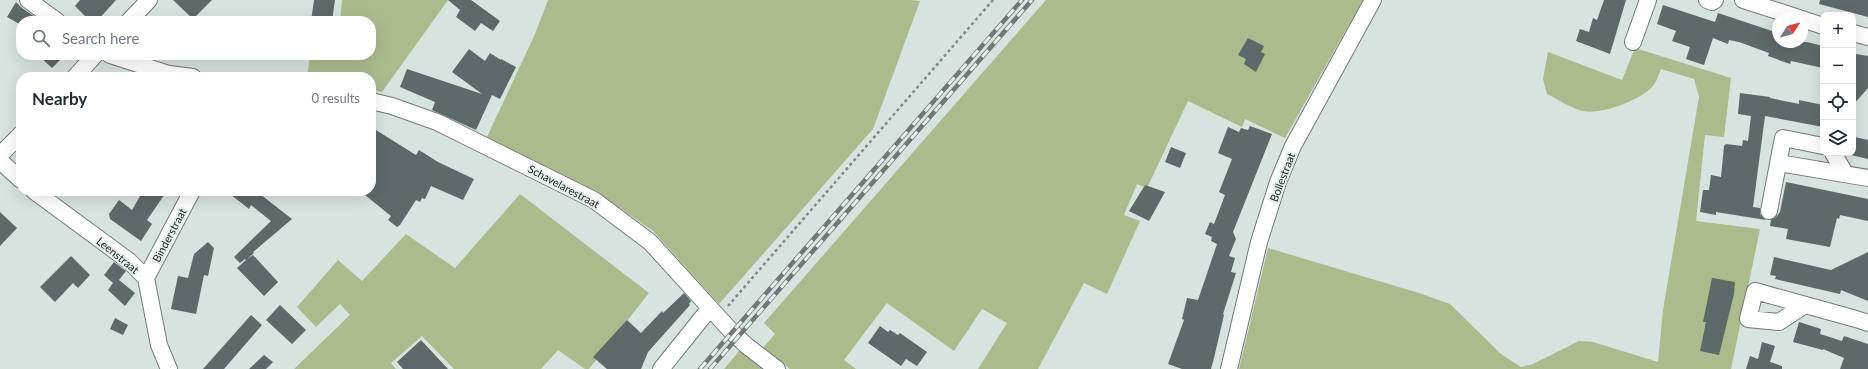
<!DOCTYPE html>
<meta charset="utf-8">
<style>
body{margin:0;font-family:Lato,sans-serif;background:#f6f6f7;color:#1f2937}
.controls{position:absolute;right:12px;top:12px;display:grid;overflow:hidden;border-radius:8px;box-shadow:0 4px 16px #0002}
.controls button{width:36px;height:36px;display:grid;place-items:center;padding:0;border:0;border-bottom:1px solid #e0e1e3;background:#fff;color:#1f2937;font:20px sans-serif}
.compass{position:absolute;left:1772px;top:12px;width:36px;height:36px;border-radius:50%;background:#fff;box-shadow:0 4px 16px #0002;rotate:53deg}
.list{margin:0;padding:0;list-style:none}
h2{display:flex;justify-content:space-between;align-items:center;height:52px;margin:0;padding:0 16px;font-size:17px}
h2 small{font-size:13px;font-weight:400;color:#747a83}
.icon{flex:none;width:22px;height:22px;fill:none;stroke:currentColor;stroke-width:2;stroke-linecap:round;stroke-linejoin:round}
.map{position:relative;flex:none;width:1868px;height:369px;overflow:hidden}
.search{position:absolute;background:#fff;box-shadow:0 4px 16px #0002;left:16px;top:16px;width:360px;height:44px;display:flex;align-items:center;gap:10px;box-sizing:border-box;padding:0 14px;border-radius:16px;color:#747a83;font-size:15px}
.panel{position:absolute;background:#fff;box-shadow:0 4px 16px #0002;left:16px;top:72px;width:360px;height:124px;border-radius:16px}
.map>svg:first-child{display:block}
.green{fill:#acbb8c}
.building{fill:#5e6969}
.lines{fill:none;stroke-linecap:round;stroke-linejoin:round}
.minor-casing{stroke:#717c78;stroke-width:18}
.path{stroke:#828a87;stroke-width:2.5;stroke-dasharray:3 3;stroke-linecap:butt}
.minor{stroke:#fff;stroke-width:16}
.rail-casing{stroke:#707775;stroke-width:4.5}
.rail{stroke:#e4f0ec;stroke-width:3;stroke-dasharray:9;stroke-linecap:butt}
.labels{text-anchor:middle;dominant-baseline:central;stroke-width:4;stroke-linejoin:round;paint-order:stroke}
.street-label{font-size:11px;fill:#232726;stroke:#e4f0ec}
</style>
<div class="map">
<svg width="1868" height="369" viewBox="0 0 1868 369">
<rect width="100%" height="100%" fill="#d7e3df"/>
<!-- green -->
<path class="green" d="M342,0H448L382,92L371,90V77H307L310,55H371V21H340Z
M548,0H911L920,1L873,129L719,304L653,231L617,206L570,179L487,137L535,34Z
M1046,0H1363L1285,138L1245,119L1242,127L1188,101L1147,188L1137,184L1124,215L1140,221L1107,294L1084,283L1038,369H978L1007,323L982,309L954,351L887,303L844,360L856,369H790L763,348L775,334L764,323Z
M1635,48L1731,78L1724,137L1705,135L1696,221L1760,229L1731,369H1239L1268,248L1419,293L1450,304L1501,354L1521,367L1533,364L1579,341L1593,342L1658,362L1663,310L1699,97L1694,79L1661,69C1659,74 1657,81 1653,86C1641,100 1601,115 1583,111C1573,109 1557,99 1547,94L1543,79L1548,52L1622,80Z
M520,194L649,293L589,369H585L558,350L541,369H454L422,336L391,363L396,369H294L350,315L340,304L316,327L297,307L338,260L362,281L406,234L455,268Z
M740,350L764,369H724Z"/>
<!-- building -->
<path class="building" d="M80,0H116L97,21H90L75,6Z
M173,0H212L193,19Z
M314,0H335L332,21H311Z
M448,0H471L500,21L493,31L481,23L475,31L456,17L460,10Z
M1604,0H1626L1610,54L1576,41L1580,29L1589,32L1593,18L1597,20Z
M1820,0H1868V17L1819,4Z
M16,2L22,8L41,21H21V25L7,17Z
M1663,5L1715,22L1718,13L1778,33V42H1807L1823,46V68L1791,61L1790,64L1768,56L1769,53L1739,42L1729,40L1728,44L1713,38L1704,65L1686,59L1690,47L1672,41L1676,31L1657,24Z
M1248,38L1264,46L1261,52L1265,54L1256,72L1244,64L1246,59L1238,55Z
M469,49L485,61L490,53L501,60V59L516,67L500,99L492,95L476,130L432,110L435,102L400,87L407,69L482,94L452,72Z
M1856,54L1868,56V88L1853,105V73Z
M38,55H65L52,68Z
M1740,93L1770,97V98L1799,104V100L1823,105V127L1765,116L1753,207L1760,208V214L1766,220L1716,212V215L1700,212L1703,190H1709L1711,175L1721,177L1724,146L1726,144L1742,146L1743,140L1748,141L1751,116L1738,114Z
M1250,126L1272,134L1233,232L1236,239L1229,256L1235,258L1231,272L1236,273L1223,314L1224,315L1214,358L1211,369H1182L1168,364L1184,320L1182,319L1187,298L1198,300L1217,244L1211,241L1212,237L1205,234L1210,222L1214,224L1225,195L1219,192L1232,159L1218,153L1228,127L1239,132L1241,128L1248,130Z
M371,127L416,155L419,150L438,162L474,179L463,200L431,186L425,199L422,198L420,202L416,200L400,225L397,227L388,220L391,216L360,191H371Z
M1855,137L1868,140V159L1851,155L1853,153Z
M1171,147L1186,153L1180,168L1165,162Z
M1786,182L1868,199V221L1840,215L1839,219L1837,218L1830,247L1786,239L1788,229L1770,226L1771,220H1770L1776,217L1780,212Z
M1145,185L1165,192L1149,221L1129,211Z
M143,191H167L147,220L152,224L141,241L110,219L109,214L119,200L132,210Z
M226,191H256L292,219L253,252L254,253L247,259L253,255L278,282L264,296L237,268L246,260L245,259L240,263L234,257L271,221L251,205L249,209Z
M0,212L17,228L0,246Z
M208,242L214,248L208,276L204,275L196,314L171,309L178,276L188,278L194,254Z
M1868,252V301L1841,290L1840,294L1775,279L1776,276L1770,275L1774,257L1831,270Z
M71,256L90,275L78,288L73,283L55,302L40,287Z
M114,262L126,271L119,280L135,293L125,306L108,290L113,283L104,275Z
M1712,278L1735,282L1734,294L1719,355L1700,351L1706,322H1703Z
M684,293L691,301L689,304L690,305L648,352L641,369H607L593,357L627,320L641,333L662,311L663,313Z
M280,305L306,330L292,344L266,320Z
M251,315L262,325L224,369H203Z
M115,318L128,325L123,335L110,329Z
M1799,322L1821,329L1820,334L1842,341L1844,336L1868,344V369H1840L1844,358L1823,349V350L1793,342Z
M880,326L888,332L890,330L898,335L900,333L927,352L917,366L906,359L901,366L868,343Z
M421,340L448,369H403L397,362Z
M1762,342L1775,346L1770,362L1782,366V369H1746L1750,356L1758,359Z
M264,355L273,362L266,369H249Z"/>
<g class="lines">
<!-- minor casing -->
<g class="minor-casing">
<path id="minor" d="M28,0L57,21
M1707,0L1712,2L1715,0
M1743,0L1799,18
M1802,19L1823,26
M129,21L149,0
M1853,33L1868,37
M1633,42L1648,0
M110,55L169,74L193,77
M75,77L95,55
M371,101L392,106L437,122L594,200L650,242L732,332L747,346L777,369
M1833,153L1845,173
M0,155L21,134
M0,161L21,180
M1779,163L1868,178
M34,191L129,261L146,278L159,345L169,369
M1769,211L1783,138L1823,146
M146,278L192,191
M1805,305L1779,322L1748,319L1755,291L1856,319L1868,323
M661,369L706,313L713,312
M1229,369L1259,242L1278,182L1293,146L1373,0"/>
</g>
<!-- path -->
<path class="path" d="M728,306L993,0"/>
<!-- minor -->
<use href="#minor" class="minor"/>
<!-- rail casing -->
<g class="rail-casing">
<path id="rail" d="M700,369L1022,0
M710,369L1032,0"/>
</g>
<!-- rail -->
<use href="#rail" class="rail"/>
</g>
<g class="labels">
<!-- street labels -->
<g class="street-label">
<text transform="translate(1282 177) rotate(-69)">Bollestraat</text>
<text transform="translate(564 186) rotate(28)">Schavelarestraat</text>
<text transform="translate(169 235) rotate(-62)">Binderstraat</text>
<text transform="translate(118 255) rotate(39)">Leenstraat</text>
</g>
</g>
</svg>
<div class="controls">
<button>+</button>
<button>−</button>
<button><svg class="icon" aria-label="locate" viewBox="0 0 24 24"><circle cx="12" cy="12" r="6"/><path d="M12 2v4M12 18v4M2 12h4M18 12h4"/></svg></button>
<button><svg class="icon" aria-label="layers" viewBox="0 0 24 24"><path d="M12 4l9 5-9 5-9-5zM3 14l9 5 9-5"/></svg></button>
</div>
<svg class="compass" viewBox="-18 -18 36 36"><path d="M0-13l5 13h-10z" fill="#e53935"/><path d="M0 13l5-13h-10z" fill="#747a83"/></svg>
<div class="search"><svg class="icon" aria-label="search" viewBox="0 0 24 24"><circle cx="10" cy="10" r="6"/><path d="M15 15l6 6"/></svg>Search here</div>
<section class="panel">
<h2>Nearby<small>0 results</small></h2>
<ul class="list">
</ul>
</section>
</div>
